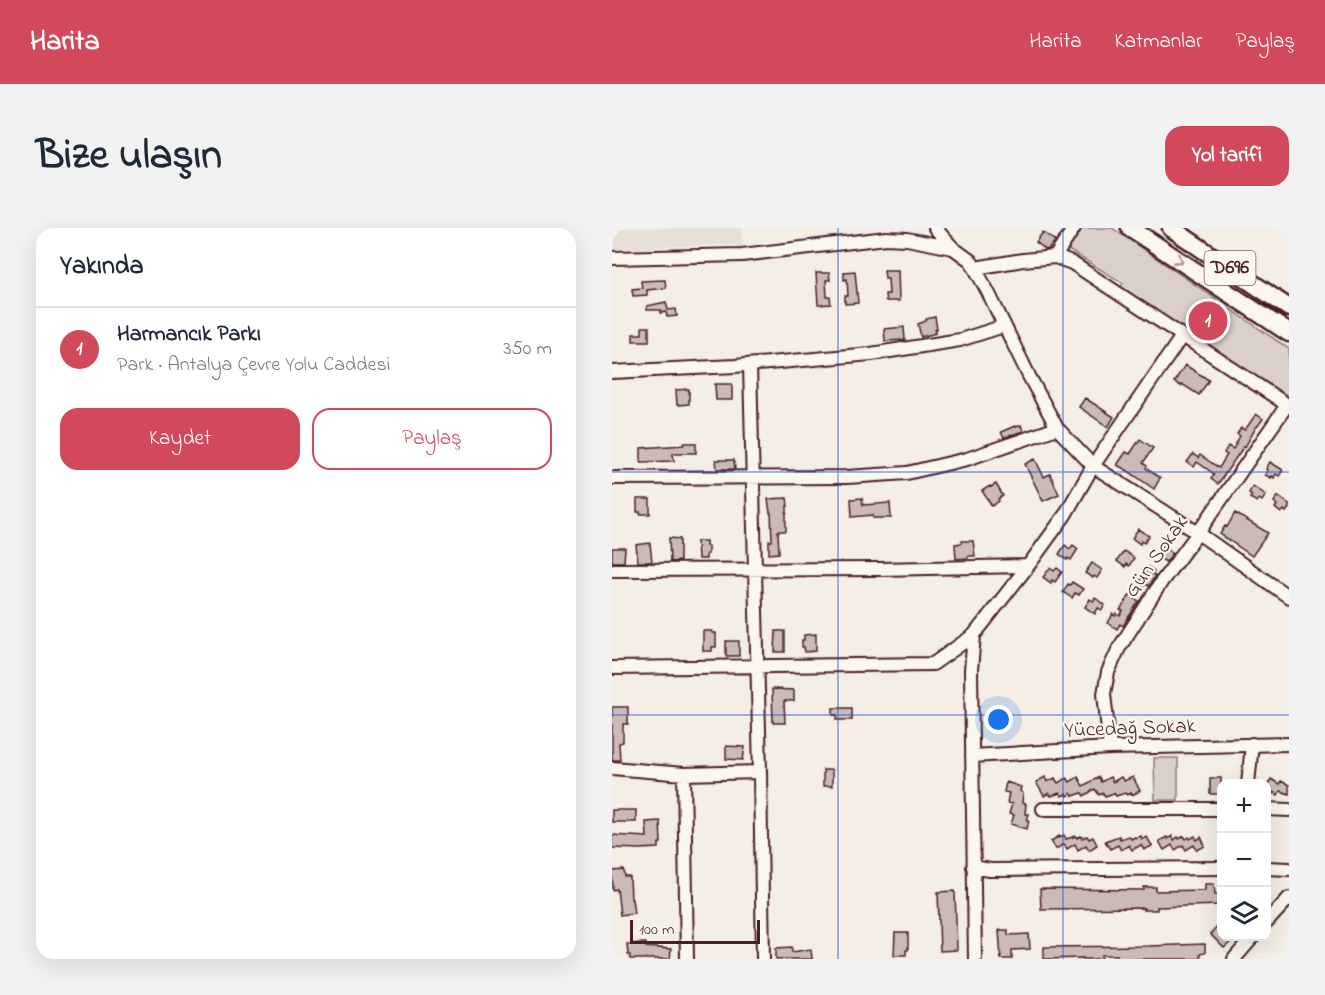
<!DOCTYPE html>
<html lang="tr">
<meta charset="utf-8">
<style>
body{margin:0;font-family:"Indie Flower",sans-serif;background:#f2f2f3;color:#1f2937}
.controls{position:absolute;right:18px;bottom:18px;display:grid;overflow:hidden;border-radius:12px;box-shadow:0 6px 24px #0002}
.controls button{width:54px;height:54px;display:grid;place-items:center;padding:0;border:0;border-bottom:2px solid #e0e1e3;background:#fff;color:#1f2937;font:30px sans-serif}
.scale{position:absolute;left:18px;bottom:15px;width:130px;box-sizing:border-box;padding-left:6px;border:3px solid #4a1f2b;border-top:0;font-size:16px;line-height:21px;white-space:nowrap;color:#4a1f2b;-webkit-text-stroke:4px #fbf7ec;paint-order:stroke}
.you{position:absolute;left:387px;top:492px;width:21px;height:21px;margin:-15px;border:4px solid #fff;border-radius:50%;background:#1a73e8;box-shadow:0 0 0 9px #1a73e833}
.badge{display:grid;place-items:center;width:39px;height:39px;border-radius:50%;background:#d1495b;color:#fff;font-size:20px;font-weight:700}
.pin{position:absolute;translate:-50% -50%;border:3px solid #fff;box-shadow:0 2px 6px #0006}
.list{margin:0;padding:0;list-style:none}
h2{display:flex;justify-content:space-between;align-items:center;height:78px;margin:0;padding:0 24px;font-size:26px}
h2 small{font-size:20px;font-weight:400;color:#747a83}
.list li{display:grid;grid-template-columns:39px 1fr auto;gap:18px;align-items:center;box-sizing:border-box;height:84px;padding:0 24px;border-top:2px solid #e0e1e3}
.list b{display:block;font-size:22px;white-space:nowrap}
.list p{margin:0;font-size:20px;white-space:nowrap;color:#747a83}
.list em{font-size:20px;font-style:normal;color:#747a83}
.actions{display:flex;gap:12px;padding:18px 24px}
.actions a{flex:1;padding:14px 0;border:2px solid #d1495b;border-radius:18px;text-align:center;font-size:21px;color:#d1495b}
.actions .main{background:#d1495b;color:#fff}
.icon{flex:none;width:33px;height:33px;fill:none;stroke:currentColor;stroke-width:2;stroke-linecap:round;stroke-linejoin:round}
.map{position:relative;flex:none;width:677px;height:731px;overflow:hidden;border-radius:18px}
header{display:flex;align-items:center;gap:36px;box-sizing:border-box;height:84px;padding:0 30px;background:#d1495b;color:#fff}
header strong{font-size:28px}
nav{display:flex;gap:33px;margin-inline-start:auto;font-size:21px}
.intro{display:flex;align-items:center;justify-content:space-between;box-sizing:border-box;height:144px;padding:0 36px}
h1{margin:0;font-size:42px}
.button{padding:15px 27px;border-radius:18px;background:#d1495b;color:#fff;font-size:21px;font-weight:700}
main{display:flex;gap:36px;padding:0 36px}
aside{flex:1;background:#fff;border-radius:18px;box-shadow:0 6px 24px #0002}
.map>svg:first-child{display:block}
.built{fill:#e7dfd6}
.green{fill:#dbd0c9;stroke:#92787a;stroke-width:1.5}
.building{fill:#cabbb6;stroke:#4a1f2b;stroke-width:1.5}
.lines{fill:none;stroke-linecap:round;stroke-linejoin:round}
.minor-casing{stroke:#4a1f2b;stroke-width:16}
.highway-casing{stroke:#4a1f2b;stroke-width:21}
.minor{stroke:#fbf7ec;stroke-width:12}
.highway{stroke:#fbf7ec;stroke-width:16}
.oneway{stroke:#ab9695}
.grid{fill:none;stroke:#1d4ed8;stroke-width:1.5;stroke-opacity:0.55}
.labels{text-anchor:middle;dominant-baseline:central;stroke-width:4.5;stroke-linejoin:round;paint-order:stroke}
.shield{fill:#fbf7ec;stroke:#7f6065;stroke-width:1.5}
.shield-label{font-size:20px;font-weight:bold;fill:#4a1f2b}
.street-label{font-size:21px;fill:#4a1f2b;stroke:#fbf7ec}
</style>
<header>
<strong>Harita</strong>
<nav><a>Harita</a><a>Katmanlar</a><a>Paylaş</a></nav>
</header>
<div class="intro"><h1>Bize ulaşın</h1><a class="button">Yol tarifi</a></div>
<main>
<aside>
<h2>Yakında<small></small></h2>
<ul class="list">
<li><span class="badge">1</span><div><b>Harmancık Parkı</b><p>Park · Antalya Çevre Yolu Caddesi</p></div><em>350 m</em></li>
</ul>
<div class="actions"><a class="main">Kaydet</a><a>Paylaş</a></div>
</aside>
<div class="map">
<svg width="677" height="731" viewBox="0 0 677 731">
<rect width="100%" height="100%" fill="#f4eee4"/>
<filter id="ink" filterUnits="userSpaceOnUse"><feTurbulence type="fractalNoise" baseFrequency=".0167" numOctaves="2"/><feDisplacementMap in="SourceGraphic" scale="12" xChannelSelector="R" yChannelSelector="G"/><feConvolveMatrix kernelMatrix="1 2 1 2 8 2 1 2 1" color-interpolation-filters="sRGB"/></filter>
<g filter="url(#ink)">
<!-- built -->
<path class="built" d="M0,0H130L131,22L125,23L124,16L0,21Z"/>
<!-- green -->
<path class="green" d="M466,0H500L677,121V172L506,64L511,55L453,20Z
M542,530H566V572H543Z"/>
<!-- building -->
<path class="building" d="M431,4L443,13L437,21L434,22L424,14Z
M272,42H286L287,73H274L273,66H277L276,50H273Z
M243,43L246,75L233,76V68H236L235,51L232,52V44Z
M204,45H217L218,52H214L215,69H218L219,76L206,77Z
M53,52L54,60L35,62V67L21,68L20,61L30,60L29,53Z
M54,74L56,82L64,81L65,88L55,89L54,84L49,85V82H35V78Z
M323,89L325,101L323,102L324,105L309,109L306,96L314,93V91Z
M30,99H37V113H21V106H30Z
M292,99L293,112L273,113L272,101Z
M573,137L597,152L587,167L570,156L569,158L562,154Z
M103,156H120V172H104Z
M77,161V176L65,177L64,162Z
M473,170L502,189L496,199L467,179Z
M644,186L651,191L645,199H644L633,219L632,218L606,256L599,251L602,246L585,234L582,239L575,234L581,226L586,230L588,227L607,240L615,227L612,225L616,218L621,221L628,208L625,206L629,200L633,202Z
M409,197L411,203L392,210L389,204L403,198L404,199Z
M528,211L541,220L531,235L535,238L534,240L548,250L542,261L516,243L505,237L514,224L518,226Z
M72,215H84V225H61L62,233L29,234V220L72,217Z
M423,231L432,249L438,246L447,266L431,273L413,236Z
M104,232H122L123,241H105Z
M658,234L671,242L667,248L664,246L662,250L660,248L659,250L653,247L656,242L654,241Z
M384,256L391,268L386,271L387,273L380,278L370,263L378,258L379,259Z
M641,258L654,267L650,273L647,271L645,274L638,270L640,267L637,265Z
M666,268L677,276V280L674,284L672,282L669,285L663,280L665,277L662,274Z
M175,270L176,278H175V285H174V303H166L167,325L157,326V313H160L159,285H158L156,271Z
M250,270L251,277L278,275L279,290H261V287L240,289L239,271Z
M25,271H38V286H28V284H25Z
M623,285L656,305L640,328L608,306L613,298L615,299Z
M526,301L537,308L532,315L529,313L528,316L520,310Z
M57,310L68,311V333L58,334Z
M85,313H94V318H96V326H94V331H86Z
M350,313H361L363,328H356V330L344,331L343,316L350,315Z
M38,315L40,334H26L24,317Z
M453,317L458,321L461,317L466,321L459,332L456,330L455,332L447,326Z
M551,318L561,325L554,334L547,330L549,327L546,326Z
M0,320H13L12,334H0Z
M512,323L522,330L517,338L514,336L513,339L505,333Z
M480,335L490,342L485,350L482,348L481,350L473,345Z
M536,339L542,343L540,346L543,348L537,358L533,356L529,362L524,359Z
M438,340L442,343L445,340L450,344L443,354L440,352L439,355L431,349Z
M460,354L471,361L467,367L463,365L460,370L451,364L456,356L458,357Z
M520,364L525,367L523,371L527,373L511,398L508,396L505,401L496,395L501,386L503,388L505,386L508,388L511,383L508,382Z
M483,370L493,377L490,382L486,380L483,386L473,379L478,371L481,373Z
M91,403H100V405H104V419H100V423H91Z
M164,403H173V424H163Z
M204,406V423L193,424L192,419H190V412H192V407Z
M114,413H127V428H114Z
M160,461L182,462V473H172L173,495H161Z
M0,479H16V496H11V514L7,515L8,532H0Z
M221,480H240V492H225V487H221Z
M114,518L133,519L131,532L114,531Z
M211,542H220V558H211Z
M433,549L435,554L443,550L446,555L455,550L458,554L466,549L471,558L487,549L489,554L498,549L501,554L509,549L512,553L521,549L528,563L520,567L519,565L515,567L513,565L504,568L502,565L493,568L491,565L487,567L483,561L472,568L470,565L461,568L459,565L455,568L454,566L450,568L448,565L439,568L437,565L432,568L424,554Z
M598,550H609V566H598Z
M659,551L667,556L669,553L677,557V566L668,563L666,567L661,564V566L654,562V559Z
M394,554L409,559L408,563L411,565L410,575L414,576L413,586H417L415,592H417L415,601L399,596L402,587L397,586L400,576L395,575L397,565L392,564Z
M0,582H24V594H0Z
M48,593L49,615H47V620L28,621L0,620V607L35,609L34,594Z
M452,607L454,611L464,608L465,610L469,608L470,610L475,608L477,611L481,609L485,617L477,622L474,617L466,622L463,616L455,621L452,616L444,621L439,613L447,608V610Z
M507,608L508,611L517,608L519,611L523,609L524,610L529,608L530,611L535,609L540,618L532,622L529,617L520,622L517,617L509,622L506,617L498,621L493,613Z
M560,608L562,612L566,609L567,611L572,608L574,611L577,609L578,611L583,608L585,612L589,609L593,618L585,622L582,617L574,622L571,617L563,622L560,617L552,622L547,613L555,609L556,611Z
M12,642L13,649H18L19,671H20L22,685L8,687L5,661L1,662L0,643Z
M593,656H602L603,666H609V677L545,679V682H531L532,680L429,681L428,661L532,662V659H544V663L593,662Z
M343,663L345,722L328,723L326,664Z
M609,695V708H614L619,714L612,720L598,706Z
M387,702H396V707L417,706L418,721L400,722V731H389Z
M283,705H296V722H294V727H282Z
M34,715V719L59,721L58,731H18V727H16L15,716Z
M593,716V725L588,726V731H505V727H490V731H471V730L432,731V719L537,718Z
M180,719V724L199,721L200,731H164V720Z"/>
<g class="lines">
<!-- minor casing -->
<g class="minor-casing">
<path id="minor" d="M323,0L341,20L359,33L376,64L417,148L445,200L481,238L586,305L677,369
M443,29L462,0
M0,30L130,27L274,10L295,11L341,20
M363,40L411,32L443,29L460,35L677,178
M138,137L148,544L151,731
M0,144L123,138L259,126L348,112L392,98
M0,250L235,249L295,245L355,231L445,200
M0,342L268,341L416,338
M0,440L321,436L362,407
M498,520L492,466L496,444L507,420L550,353L586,305L675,177
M360,528L498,520L677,516
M0,540L72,546L148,544
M72,546L75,731
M636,556L640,516
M431,581H610
M654,581L677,582
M361,639L378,642L610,640
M654,640L677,641
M654,695L677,670
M363,731L359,442L362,407L416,338L453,287L481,238L570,108
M622,731L642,708"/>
</g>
<!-- highway casing -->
<g class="highway-casing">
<path id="highway" d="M518,0L677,105
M559,0L677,80"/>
</g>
<!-- minor -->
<use href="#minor" class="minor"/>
<!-- highway -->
<use href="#highway" class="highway"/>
</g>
<!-- one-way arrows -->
<defs><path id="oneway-chevron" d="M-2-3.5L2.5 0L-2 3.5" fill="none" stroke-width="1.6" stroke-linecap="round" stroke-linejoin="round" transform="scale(1.5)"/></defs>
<use class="oneway" href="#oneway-chevron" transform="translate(567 32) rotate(33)"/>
</g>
<!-- grid -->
<path class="grid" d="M226,0V731M451,0V731M0,244H677M0,487H677"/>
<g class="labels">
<!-- shield labels -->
<rect class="shield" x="592.5" y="23" width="51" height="34" rx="4.5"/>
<g class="shield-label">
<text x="618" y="40">D696</text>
</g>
<!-- street labels -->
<g class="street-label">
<text transform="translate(545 329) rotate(-55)">Gün Sokak</text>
<text transform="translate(518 501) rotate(-2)">Yücedağ Sokak</text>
</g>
</g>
</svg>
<div class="controls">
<button>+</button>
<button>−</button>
<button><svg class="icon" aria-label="layers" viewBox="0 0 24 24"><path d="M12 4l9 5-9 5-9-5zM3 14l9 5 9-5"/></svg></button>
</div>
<div class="scale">100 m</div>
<div class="you"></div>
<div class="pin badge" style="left:596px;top:93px">1</div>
</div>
</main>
